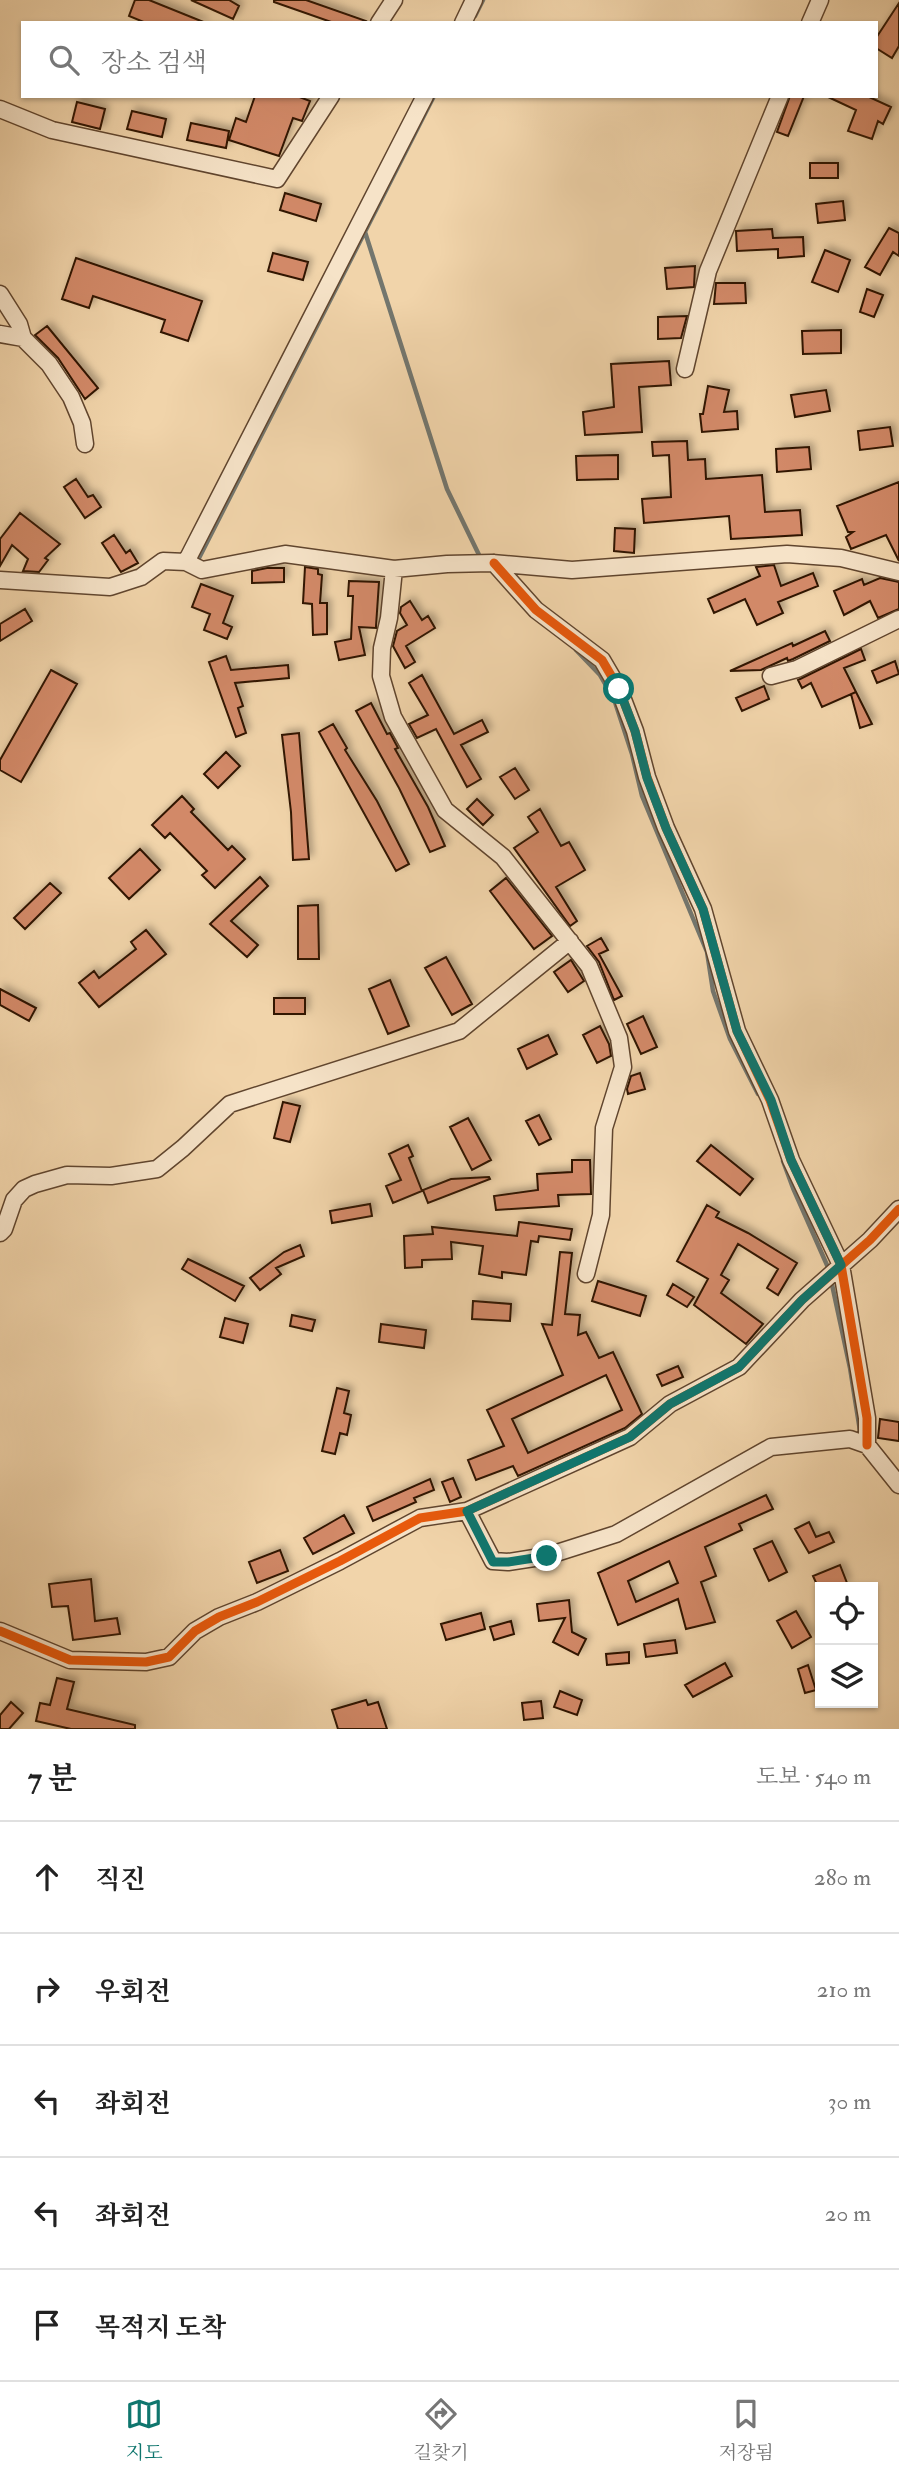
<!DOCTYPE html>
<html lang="ko">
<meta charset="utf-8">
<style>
body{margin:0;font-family:"IM FELL Double Pica","Noto Serif KR",serif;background:#f6f6f6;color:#222}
.controls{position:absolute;right:21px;bottom:21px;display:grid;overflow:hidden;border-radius:0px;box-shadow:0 2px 5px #0004}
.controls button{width:63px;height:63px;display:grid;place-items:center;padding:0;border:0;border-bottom:2px solid #e0e0e0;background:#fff;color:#222;font:35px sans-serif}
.stop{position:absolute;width:21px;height:21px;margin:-16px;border:5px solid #0f766e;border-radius:50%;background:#fff}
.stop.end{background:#0f766e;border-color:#fff;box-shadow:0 2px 7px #0008}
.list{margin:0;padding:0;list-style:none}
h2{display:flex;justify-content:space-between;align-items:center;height:91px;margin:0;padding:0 28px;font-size:30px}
h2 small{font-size:23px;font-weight:400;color:#767676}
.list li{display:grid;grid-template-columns:46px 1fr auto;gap:21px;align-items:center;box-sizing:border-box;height:112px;padding:0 28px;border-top:2px solid #e0e0e0}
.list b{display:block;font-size:26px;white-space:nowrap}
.list em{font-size:23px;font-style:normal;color:#767676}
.icon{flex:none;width:38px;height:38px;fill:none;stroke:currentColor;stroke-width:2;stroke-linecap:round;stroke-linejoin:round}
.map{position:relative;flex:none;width:899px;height:1729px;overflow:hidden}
.search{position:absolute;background:#fff;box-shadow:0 2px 5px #0004;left:21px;right:21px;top:21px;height:77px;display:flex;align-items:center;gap:18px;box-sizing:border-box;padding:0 24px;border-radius:0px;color:#767676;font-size:26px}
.sheet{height:651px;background:#fff}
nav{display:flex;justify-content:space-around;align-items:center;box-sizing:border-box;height:98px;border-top:2px solid #e0e0e0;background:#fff;font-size:19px;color:#767676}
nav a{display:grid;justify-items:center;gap:4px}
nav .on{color:#0f766e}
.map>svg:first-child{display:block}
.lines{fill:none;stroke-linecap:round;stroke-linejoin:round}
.stream{stroke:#73766e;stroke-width:4.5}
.building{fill:#d28967;stroke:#301505;stroke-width:2;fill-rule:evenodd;filter:url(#shadow)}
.street-casing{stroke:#60452e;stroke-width:19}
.street{stroke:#f6e3c8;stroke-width:16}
.cycleway-casing{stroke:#f6e3c8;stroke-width:13}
.cycleway{stroke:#e8590c;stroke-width:9}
.route{stroke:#0f766e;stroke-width:9}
</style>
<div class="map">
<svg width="899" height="1729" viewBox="0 0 899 1729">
<defs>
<filter id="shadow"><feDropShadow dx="4" dy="-4" stdDeviation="3.5" flood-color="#0004"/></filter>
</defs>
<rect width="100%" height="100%" fill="#f1d4aa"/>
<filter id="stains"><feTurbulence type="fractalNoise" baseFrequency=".00286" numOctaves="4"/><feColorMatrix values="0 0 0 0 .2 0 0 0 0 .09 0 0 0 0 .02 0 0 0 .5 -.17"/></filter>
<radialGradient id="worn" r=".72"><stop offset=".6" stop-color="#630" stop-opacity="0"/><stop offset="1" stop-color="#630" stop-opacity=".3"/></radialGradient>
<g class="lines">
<!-- stream -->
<path class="stream" d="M475,16L483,0
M365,232L447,489L481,559
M199,558L434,96
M576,650L600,675L614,699L632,754L642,796L707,952L713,991L730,1039L758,1094
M783,1161L793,1188L830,1272
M831,1280L850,1368L860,1431"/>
</g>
<!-- building -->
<path class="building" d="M135,0H149L206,23H146L129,16Z
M191,0H229L239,6L233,19Z
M274,0H306L366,21L365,23H334L274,2Z
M899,3V46L892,58L876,48V38Z
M255,96H297L310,101L302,121L293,118L279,156L229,140L236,118L246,122Z
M790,96H804L788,136L777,132Z
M826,96H867L891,107L883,124L878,121L872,139L848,131L856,110Z
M77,102L105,109L100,129L72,122Z
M132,111L166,119L162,137L127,129Z
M191,123L229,131L226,148L187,140Z
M810,163H838V178H810Z
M285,193L321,204L316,221L280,210Z
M843,201L845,220L818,223L816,204Z
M889,228L899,233V256L893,252L880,275L865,267Z
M772,229L773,238L803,237L804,256L778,258V249L737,251L736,231Z
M825,250L850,260L838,292L812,282Z
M273,253L308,262L303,280L268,271Z
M76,258L202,301L188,341L161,332L165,320L93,296L89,308L62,299Z
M695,266L694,287L667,289L665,268Z
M716,283H745L746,303L714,304Z
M867,289L883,295L874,317L860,312Z
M687,316L681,338L658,339V317Z
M47,326L98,388L85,399L58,358L35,335Z
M841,330V353L803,354L802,331Z
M669,361L671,385L639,387L642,432L585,435L583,412L614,407L611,364Z
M708,386L729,390L724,412L737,411L738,429L702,432L700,414H703Z
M826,390L830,411L795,417L791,395Z
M890,427L893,446L860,450L858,431Z
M687,441L688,460L705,459L706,479L762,475L765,512L800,510L802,535L731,539L729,516L644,523L642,499L671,497L669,455L653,456L652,442Z
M809,447L811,469L777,472L776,449Z
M618,455V479L577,480L576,456Z
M76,479L88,497L93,495L101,507L85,518L64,487Z
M899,482V561L886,535L851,549L846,537L853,532H848L837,506Z
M20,513L60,544L45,558L48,560L39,572L23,571L28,559L12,545L0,566V539Z
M615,528L635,529L634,553L614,551Z
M114,535L126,553L130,550L138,563L121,572L102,543Z
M774,565L781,586L813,573L818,586L778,602L783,613L757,625L745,599L714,613L708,599L760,576L756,567Z
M305,567L318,569V574L322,575L320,603H327V634L313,635L312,604L303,603Z
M267,568H284V582L252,583V571Z
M880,578L899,582V609L878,618L870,601L844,615L834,591L862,579L864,585Z
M349,581L379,582L376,626V628L359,627L365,655L339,660L335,642L351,639L353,596H348Z
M201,584L233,596L223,623L232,627L227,639L204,630L210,614L192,607Z
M410,601L422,620L428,616L435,628L406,646L415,662L405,668L393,646L397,631L407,625L400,613L401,607Z
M25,609L32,621L0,641V624Z
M825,631L830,641L793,659L788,661L787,658L761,670L730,671L792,643L793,646Z
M861,649L865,660L844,668L856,692L822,707L811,683L802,688L798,680Z
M226,656L231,670L288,665L289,678L235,683L243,706L238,708L246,733L236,737L209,662Z
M895,661L899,674L877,683L872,671Z
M51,670L77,684L21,782L0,770V760Z
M422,675L454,734L482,720L488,732L461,745L481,779L467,787L436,729L417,738L409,724L428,715L409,683Z
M764,686L769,699L742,711L736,698Z
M856,692L872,724L860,728L851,694Z
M371,703L387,734L390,733L398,748L395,749L428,807L445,846L430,852L399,788L356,711Z
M333,724L347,748L345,750L377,801L409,864L396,871L319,732Z
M299,733L309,859L293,860L291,812L282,735Z
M226,752L240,766L218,788L204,774Z
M515,768L529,790L515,799L500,777Z
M182,796L194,809L191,812L228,850L232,846L245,859L215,888L202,875L207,871L170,833L165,838L152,825Z
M477,799L493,815L483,825L467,809Z
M540,809L561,846L569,842L585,870L556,887L577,921L570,926L514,848L538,832L528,817Z
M140,849L160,870L129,899L109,878Z
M260,877L268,886L231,921L258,945L247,957L210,924Z
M506,878L552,936L534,949L490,891Z
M50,883L61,893L25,929L14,918Z
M318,905L319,959H298V906Z
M146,930L166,954L99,1007L79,983L94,971L99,978L136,949L131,942Z
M601,938L608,950L599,954L622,996L614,1000L599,962L587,946Z
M446,957L472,1004L452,1015L425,968Z
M571,960L584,981L568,992L554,972Z
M390,980L409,1026L388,1034L369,989Z
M0,989L36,1008L29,1021L0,1005Z
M274,998H305V1014H274Z
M643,1016L657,1047L641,1054L627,1024Z
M600,1026L609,1044L611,1056L597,1063L583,1035Z
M548,1035L557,1054L527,1069L518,1049Z
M640,1073L645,1089L628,1094L627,1089L631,1076Z
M283,1102L300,1106L290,1142L274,1138Z
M539,1115L551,1139L539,1145L526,1121Z
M468,1118L491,1160L472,1170L450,1127Z
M408,1145L413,1156L409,1158L422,1191L393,1203L386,1186L401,1180L389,1154Z
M711,1145L753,1179L740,1195L697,1161Z
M572,1160H590L591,1194L558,1195L559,1206L496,1210L494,1196L538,1190L537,1174L572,1172Z
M489,1177L490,1179L428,1203L423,1190L451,1179Z
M370,1204L372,1216L332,1223L330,1211Z
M707,1205L719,1212L716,1217L748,1233L797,1263L778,1295L767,1288L778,1269L738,1244L721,1275L729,1280L721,1293L763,1324L746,1344L694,1305L708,1279L677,1261Z
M519,1222L572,1229L570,1240L539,1236L538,1242L531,1241L526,1275L502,1272V1278L479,1274L483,1246L451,1242L452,1259L422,1260V1267L405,1268L404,1236L433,1234L432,1227L517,1236Z
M300,1245L304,1256L276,1268L281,1274L260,1290L250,1278L284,1252Z
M560,1252L572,1253L565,1314L580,1315L578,1335L586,1332L599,1358L613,1352L642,1414L625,1428L518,1476L513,1466L476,1480L468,1460L504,1446L487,1410L563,1375L542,1324L552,1325ZM606,1375L622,1410L528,1453L512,1419Z
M188,1259L244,1286L235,1301L182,1269Z
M598,1281L646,1296L640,1316L592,1301Z
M673,1284L694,1297L687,1307L667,1295Z
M473,1301L511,1304L510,1321L472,1319Z
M292,1315L315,1320L312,1331L290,1326Z
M225,1318L248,1324L243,1343L220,1337Z
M381,1324L426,1330L424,1348L379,1342Z
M678,1366L683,1377L662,1386L657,1375Z
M337,1388L349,1391L344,1413L351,1415L347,1435L340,1433L335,1454L322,1451Z
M880,1419L899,1422V1441L878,1438Z
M453,1478L461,1497L450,1502L442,1482Z
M430,1479L434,1490L414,1498L416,1502L373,1521L367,1507Z
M766,1495L773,1509L739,1524L742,1530L705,1547L716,1576L701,1582L715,1622L686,1629L678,1599L618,1625L598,1573ZM669,1561L678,1583L636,1602L628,1581Z
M344,1515L354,1533L313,1554L304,1538Z
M809,1522L816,1537L829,1532L834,1542L809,1553L795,1529Z
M772,1541L787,1572L769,1581L754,1549Z
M280,1550L288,1571L257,1583L249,1562Z
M840,1565L847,1583L837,1587H818L813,1576Z
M91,1579L95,1621L117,1618L120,1634L73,1640L68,1606L52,1607L49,1584Z
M569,1600L572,1632L586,1639L578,1655L553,1642L565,1618L539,1621L537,1604Z
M796,1611L811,1637L792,1648L777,1621Z
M481,1613L485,1629L446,1640L441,1624Z
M511,1621L514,1634L494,1640L490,1627Z
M675,1640L677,1653L646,1657L644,1644Z
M629,1652V1663L607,1665L606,1654Z
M725,1663L732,1676L693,1697L685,1685Z
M808,1665L816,1690L805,1693L798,1669Z
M57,1678L74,1682L67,1709L135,1725V1729H71L36,1721L40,1703L50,1705Z
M560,1691L582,1700L577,1715L554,1707Z
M366,1700L368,1705L378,1702L387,1729H338L332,1710Z
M541,1701L543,1718L524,1720L522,1703Z
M11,1702L23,1713L9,1729H0V1715Z"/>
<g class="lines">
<!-- street casing -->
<g class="street-casing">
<path id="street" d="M379,23L394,0
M463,23L474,0
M810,23L820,0
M0,109L52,130L277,179L331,96
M0,294L19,324L23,338L49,364L71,397L82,423L85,444
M0,334L23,338
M685,369L708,271L780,96
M186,562L425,96
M494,563L536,610L602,660L619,689L635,731L647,777L666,828L703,909L737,1031L770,1100L791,1160L841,1265L867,1418V1445
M394,569L389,618L382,648L381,676L393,717L445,810L503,857L589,966L619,1038L623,1067L604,1128L601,1215L586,1274
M0,580L110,587L141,577L163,561L186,562L202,570L285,554L394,569L447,564L492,563L572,570L787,554L841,558L899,572
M771,676L797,669L899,619
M0,1233L4,1229L14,1200L24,1189L35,1184L67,1175L111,1176L157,1169L183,1148L230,1104L459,1031L570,941
M467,1511L493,1561L508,1562L547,1556L616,1534L771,1447L850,1439L867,1445L899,1485
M0,1631L70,1660L146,1662L169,1657L195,1631L219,1617L257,1602L340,1561L420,1518L467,1511L630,1437L670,1404L739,1367L802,1300L870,1240L899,1209"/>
</g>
<!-- street -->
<use href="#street" class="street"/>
<!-- cycleway casing -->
<g class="cycleway-casing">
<path id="cycleway" d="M494,563L536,610L602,660L619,689L635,731L647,777L666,828L703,909L737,1031L770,1100L791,1160L841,1265L867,1418V1445
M0,1631L70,1660L146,1662L169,1657L195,1631L219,1617L257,1602L340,1561L420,1518L467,1511L630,1437L670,1404L739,1367L802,1300L870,1240L899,1209"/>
</g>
<!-- cycleway -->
<use href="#cycleway" class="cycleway"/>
</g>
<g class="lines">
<!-- route -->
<path class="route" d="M547,1556L508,1562H493L467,1511L630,1437L670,1404L739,1367L802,1300L841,1265L791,1160L771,1100L737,1031L703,909L666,828L647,778L635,731L619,689"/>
</g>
<rect width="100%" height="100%" filter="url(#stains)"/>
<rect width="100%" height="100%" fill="url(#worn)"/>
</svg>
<div class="controls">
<button><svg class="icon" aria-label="locate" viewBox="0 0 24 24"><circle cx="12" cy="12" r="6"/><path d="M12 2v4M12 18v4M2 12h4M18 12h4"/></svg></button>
<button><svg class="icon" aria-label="layers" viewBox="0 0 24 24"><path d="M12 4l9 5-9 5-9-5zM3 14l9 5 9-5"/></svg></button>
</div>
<div class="stop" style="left:619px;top:689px"></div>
<div class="stop end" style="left:547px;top:1556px"></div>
<div class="search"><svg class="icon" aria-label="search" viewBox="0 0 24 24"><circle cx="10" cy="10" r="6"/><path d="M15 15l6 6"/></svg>장소 검색</div>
</div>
<section class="sheet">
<h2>7 분<small>도보 · 540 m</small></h2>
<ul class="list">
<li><svg class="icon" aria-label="ahead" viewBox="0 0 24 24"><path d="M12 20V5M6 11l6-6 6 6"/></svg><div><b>직진</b></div><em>280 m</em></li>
<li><svg class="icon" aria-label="right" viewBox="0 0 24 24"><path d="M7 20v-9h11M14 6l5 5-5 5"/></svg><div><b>우회전</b></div><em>210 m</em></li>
<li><svg class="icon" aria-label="left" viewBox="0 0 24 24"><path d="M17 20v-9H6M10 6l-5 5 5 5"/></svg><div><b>좌회전</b></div><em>30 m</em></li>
<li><svg class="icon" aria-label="left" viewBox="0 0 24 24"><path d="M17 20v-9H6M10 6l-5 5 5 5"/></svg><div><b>좌회전</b></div><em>20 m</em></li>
<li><svg class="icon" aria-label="arrive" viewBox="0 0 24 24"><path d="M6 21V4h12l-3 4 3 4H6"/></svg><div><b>목적지 도착</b></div></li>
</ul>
</section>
<nav>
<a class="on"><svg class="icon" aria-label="map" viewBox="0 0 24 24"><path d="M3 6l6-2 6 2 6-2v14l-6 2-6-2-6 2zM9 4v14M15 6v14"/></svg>지도</a>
<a><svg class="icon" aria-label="directions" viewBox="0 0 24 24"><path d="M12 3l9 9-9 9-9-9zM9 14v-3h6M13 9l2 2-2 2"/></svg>길찾기</a>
<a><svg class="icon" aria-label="saved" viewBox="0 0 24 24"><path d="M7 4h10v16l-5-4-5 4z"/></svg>저장됨</a>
</nav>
